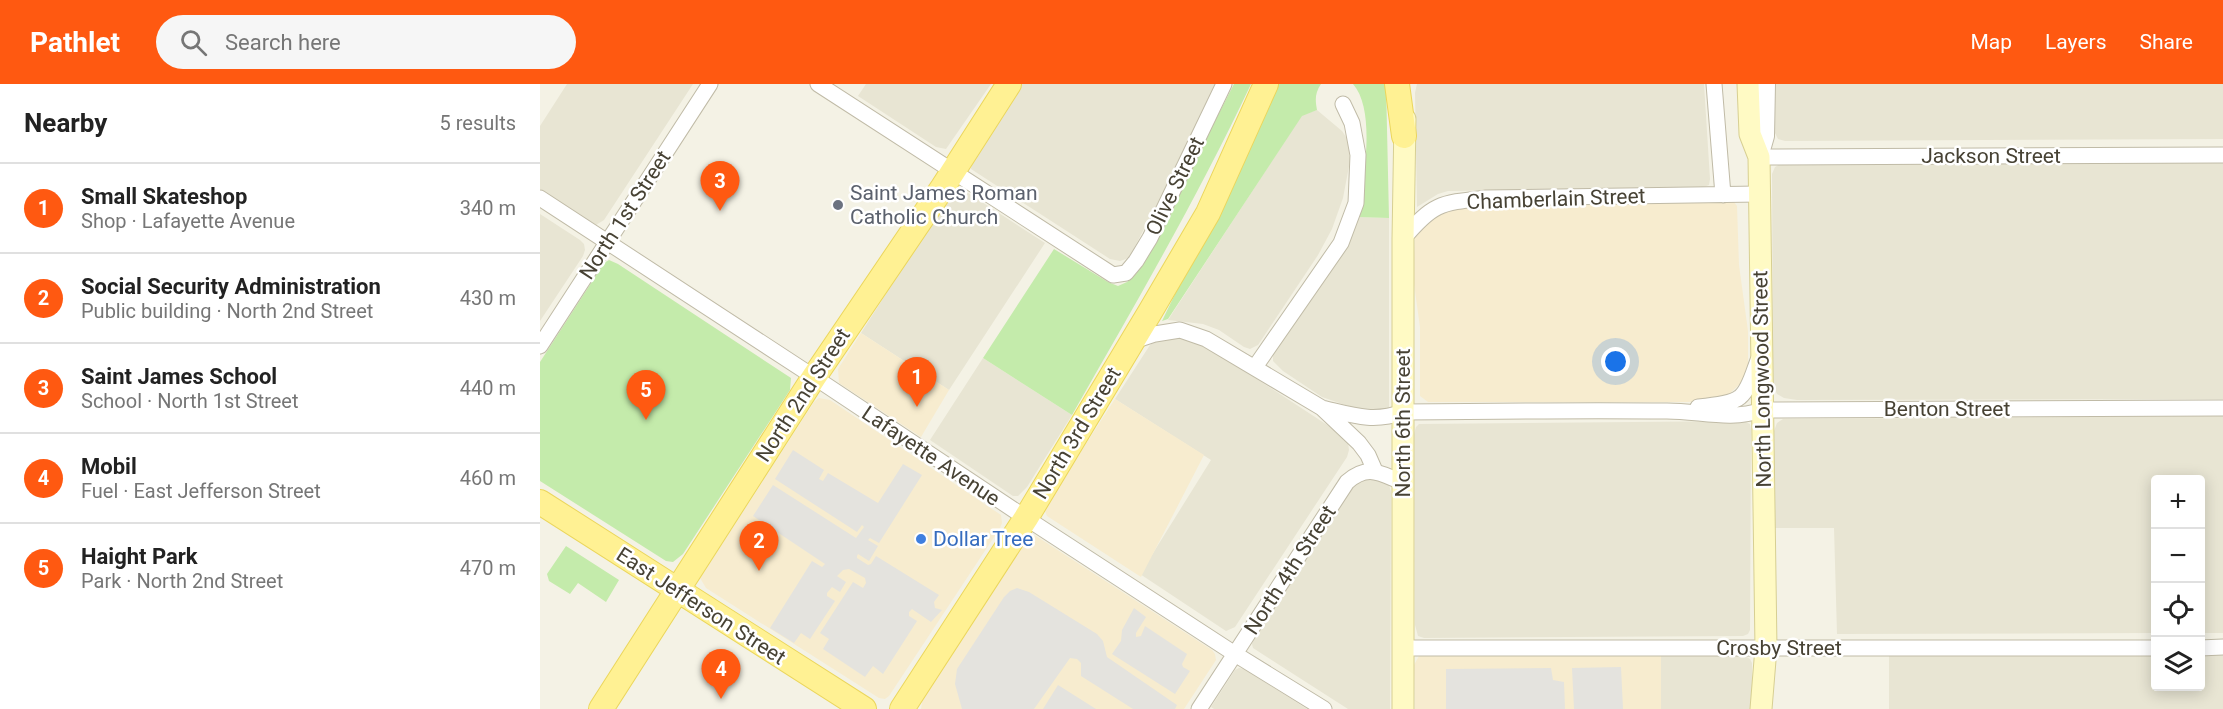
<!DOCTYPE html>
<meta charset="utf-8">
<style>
body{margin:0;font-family:Roboto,sans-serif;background:#f6f6f6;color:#222}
.controls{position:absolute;right:18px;bottom:18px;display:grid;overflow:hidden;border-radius:6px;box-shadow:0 3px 15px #0003}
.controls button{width:54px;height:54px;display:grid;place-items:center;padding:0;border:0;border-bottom:2px solid #e0e0e0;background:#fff;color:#222;font:30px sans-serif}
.you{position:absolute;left:1076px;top:278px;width:21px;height:21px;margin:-15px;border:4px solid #fff;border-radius:50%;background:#1a73e8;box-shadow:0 0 0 9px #1a73e833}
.badge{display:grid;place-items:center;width:39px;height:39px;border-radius:50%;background:#ff5911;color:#fff;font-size:20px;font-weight:700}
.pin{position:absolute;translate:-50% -50px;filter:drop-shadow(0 2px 3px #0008)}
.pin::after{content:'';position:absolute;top:32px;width:21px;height:18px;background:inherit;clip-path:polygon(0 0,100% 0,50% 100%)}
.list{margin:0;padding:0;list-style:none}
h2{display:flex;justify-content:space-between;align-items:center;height:78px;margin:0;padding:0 24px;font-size:26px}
h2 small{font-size:20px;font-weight:400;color:#767676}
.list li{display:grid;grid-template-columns:39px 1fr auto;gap:18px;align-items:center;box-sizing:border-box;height:90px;padding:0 24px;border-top:2px solid #e0e0e0}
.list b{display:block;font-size:22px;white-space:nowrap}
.list p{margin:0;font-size:20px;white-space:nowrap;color:#767676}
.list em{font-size:20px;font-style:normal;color:#767676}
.icon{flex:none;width:33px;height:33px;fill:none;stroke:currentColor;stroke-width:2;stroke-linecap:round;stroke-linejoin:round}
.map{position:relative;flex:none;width:1683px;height:625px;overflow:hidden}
header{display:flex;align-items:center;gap:36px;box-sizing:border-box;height:84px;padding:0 30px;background:#ff5911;color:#fff}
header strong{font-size:28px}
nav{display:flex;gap:33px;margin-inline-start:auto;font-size:21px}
.search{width:420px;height:54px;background:#f6f6f6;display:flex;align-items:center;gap:15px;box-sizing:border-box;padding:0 21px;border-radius:33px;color:#767676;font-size:22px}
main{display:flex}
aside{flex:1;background:#fff}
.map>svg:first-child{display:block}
.residential{fill:#e8e5d3}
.commercial{fill:#f7eccf}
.green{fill:#c4ebab}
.parking{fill:#e4e3de}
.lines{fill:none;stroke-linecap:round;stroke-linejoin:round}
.minor-casing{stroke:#c0bba7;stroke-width:17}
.tertiary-casing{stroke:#c0bba7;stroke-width:20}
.secondary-casing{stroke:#d7cf92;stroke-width:23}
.primary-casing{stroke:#ebd65c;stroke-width:26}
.minor{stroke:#fff;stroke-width:15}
.tertiary{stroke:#fff;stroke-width:18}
.secondary{stroke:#fffac4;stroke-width:21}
.primary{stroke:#fff193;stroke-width:24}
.worship-dot{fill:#6b7280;stroke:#fff;stroke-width:2}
.shop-dot{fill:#3f7fe0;stroke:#fff;stroke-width:2}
.labels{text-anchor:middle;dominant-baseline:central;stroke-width:5;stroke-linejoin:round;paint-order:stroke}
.street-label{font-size:21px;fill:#474234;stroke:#fff}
.worship-label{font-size:21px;fill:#5b616d;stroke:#fff;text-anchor:start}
.shop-label{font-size:21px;fill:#366cbe;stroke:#fff;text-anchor:start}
</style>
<header>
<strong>Pathlet</strong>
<div class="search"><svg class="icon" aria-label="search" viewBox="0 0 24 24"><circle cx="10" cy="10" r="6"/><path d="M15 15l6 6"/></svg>Search here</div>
<nav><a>Map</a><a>Layers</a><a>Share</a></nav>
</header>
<main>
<aside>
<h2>Nearby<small>5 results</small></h2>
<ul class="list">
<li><span class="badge">1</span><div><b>Small Skateshop</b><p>Shop · Lafayette Avenue</p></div><em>340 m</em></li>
<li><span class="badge">2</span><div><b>Social Security Administration</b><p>Public building · North 2nd Street</p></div><em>430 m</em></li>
<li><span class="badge">3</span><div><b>Saint James School</b><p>School · North 1st Street</p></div><em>440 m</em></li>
<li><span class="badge">4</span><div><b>Mobil</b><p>Fuel · East Jefferson Street</p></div><em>460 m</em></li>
<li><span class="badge">5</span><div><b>Haight Park</b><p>Park · North 2nd Street</p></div><em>470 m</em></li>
</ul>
</aside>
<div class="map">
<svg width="1683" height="625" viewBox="0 0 1683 625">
<rect width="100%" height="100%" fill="#f4f2e5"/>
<!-- residential -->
<path class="residential" d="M27,0H153L64,136L56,141L0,105V42Z
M326,0H451L406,65L396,63L318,12Z
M481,0H679L590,172L586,175L580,177L570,175L431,85L432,74Z
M877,0H1164L1170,95L1169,101L1164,103L908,107L898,110L877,123L875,9Z
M1233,0H1683V55L1245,57L1238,55L1233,45Z
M777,26L802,47L808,56L810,77L803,114L792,145L778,171L718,261L710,265L704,263L679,246L663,240L628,236L762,31Z
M1683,77V315L1257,316L1244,314L1237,310L1235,306L1233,299L1232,90L1235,83L1240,80Z
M415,105L425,107L505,159L409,306L321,249L411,108Z
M0,130L40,156L44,160L45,166L43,172L0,237Z
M817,133L849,134V323L847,326L814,324L782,313L743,287L733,277V270Z
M644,252L674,267L804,352L808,359L809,366L807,373L695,543L686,547L600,490L671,376L575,315L610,261L618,254Z
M443,274L532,331L487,403L478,412H473L390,356Z
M1683,332V549H1661L1660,396H1616L1615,549L1297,550L1294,444H1235L1234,347L1237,339L1243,335Z
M1204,337L1210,340L1211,346L1210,546L1208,550L1203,552L884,554L878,552L875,541L874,350L876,343L879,340Z
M826,393L842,396L849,401L851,408L850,625H808L713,564L712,560L714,554L816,397Z
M1349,569H1615L1616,602H1660L1661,569H1683V625H1349Z
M1121,572H1205L1210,575L1212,579V625H1121Z
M699,584L705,585L767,625H674L671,623L695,586Z"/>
<!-- commercial -->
<path class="commercial" d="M1194,118L1197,122L1199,181L1208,247V284L1203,297L1188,311L1165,317L1147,318H888L880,312V243L873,193L875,154L879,143L914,120Z
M321,249L409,306L381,353L299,299L298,285Z
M279,314L290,316L461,431L462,439L460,444L349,612L345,615L339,614L166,504L160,494L274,318Z
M575,315L664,371L601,493L507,432L505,427L507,420Z
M496,452L672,566L675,570L676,576L644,625H381L383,613L486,455Z
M879,572H1121V625H875L874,581Z"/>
<!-- green -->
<path class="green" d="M694,0H711C658,113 594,222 532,331L443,274L514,165L568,198L578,202L587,198L596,190Z
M734,0H781C775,9 775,15 777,26L762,32L628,235L622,237L678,121Z
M813,0H846L849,134L817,133C823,101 837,27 813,0Z
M69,176L78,180L251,294L250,306L143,470L133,478L126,477L0,397V278L64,179Z
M26,462L79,496L66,518L38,499L30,510L9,497L7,490Z"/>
<!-- parking -->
<path class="parking" d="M253,366L284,386L279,395L283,397L288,389L338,419L363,380L382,391L339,459L330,454L328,456L338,462L329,477L318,470L317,472V474L328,481L331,480L336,472L399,511L394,518L395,524L402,526L391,538L372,525L369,528V532L377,537L343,590L333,582L325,593L283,565L289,555L280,549L313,498L323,504L326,499L325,494L309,485L303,486L297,492L306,498L300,508L292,503L287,509V512L295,517L270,555L261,549L254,559L230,544L272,477L282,483L285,480L213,432L233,401L316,454L324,443L322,441L317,448L235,395Z
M477,504L489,508L557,550L563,557L567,573L637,621L635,625H593L541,592V579L537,575L530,574L494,625H422L415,600L417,585L464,513L470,507Z
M594,524L606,533L596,549V553L601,552L605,542L647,570L642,580L643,583L650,587L635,610L572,570L581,557L582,546Z
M1081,583L1083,625H1034L1032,584Z
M1011,584L1013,596L1024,598L1025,625H906V585Z
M518,601L556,625H503Z"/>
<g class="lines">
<!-- minor casing -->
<g class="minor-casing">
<path id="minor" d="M278,0L573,191L586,189L596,177L610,154L684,0
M1174,0L1183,111
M1219,73L1683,71
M0,114L274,293L486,434L695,570L784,625
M863,155C893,119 900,119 946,114L1219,110
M591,258L615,250L640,246L666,255L782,324L819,359L828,371L835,387
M0,262L170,0
M715,283L801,159L816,119L818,71L812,39L803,20
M1158,323C1169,322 1192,320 1200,313C1210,305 1214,285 1219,274
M782,324C812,331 833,339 863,328C951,327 1039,326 1127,327C1160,327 1191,337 1222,326L1683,324
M863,564H1616
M1660,564L1683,563
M659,625L807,398C828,380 839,389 862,398"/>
</g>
<!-- tertiary casing -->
<g class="tertiary-casing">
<path id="tertiary" d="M1219,73L1225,52L1226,0"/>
</g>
<!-- secondary casing -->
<g class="secondary-casing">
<path id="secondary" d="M1208,0L1210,50L1219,73L1226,564L1221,625
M863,625V155L865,35"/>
</g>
<!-- primary casing -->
<g class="primary-casing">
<path id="primary" d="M857,0L864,52
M0,418L324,625
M61,625L274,293L403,103L469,0
M362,625L486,434L610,228L668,129L726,0"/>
</g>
<!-- minor -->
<use href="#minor" class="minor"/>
<!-- tertiary -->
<use href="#tertiary" class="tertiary"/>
<!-- secondary -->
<use href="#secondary" class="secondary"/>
<!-- primary -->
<use href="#primary" class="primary"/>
</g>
<!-- markers -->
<circle class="worship-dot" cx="298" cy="121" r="6"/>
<circle class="shop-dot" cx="381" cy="455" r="6"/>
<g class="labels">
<!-- street labels -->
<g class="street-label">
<text x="1451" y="72">Jackson Street</text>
<text transform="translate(635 102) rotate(-64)">Olive Street</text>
<text transform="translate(1016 115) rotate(-2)">Chamberlain Street</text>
<text transform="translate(85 131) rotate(-57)">North 1st Street</text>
<text transform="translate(1222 295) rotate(-91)">North Longwood Street</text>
<text transform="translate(263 311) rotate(-57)">North 2nd Street</text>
<text x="1407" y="325">Benton Street</text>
<text transform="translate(863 339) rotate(-90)">North 6th Street</text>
<text transform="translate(537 349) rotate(-59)">North 3rd Street</text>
<text transform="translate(391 372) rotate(34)">Lafayette Avenue</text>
<text transform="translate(750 486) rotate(-57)">North 4th Street</text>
<text transform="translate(161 522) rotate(33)">East Jefferson Street</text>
<text x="1239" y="564">Crosby Street</text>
</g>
<!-- worship labels -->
<g class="worship-label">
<text x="310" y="109">Saint James Roman<tspan x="310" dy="24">Catholic Church</tspan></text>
</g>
<!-- shop labels -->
<g class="shop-label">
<text x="393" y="455">Dollar Tree</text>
</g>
</g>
</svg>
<div class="controls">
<button>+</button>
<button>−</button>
<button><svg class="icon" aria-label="locate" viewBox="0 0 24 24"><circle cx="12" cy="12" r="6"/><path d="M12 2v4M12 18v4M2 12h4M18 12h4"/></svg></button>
<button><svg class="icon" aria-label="layers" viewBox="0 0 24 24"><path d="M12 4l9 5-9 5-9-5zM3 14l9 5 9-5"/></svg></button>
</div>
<div class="you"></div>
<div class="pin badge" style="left:377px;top:323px">1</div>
<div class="pin badge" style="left:219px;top:487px">2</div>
<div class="pin badge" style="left:180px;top:127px">3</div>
<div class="pin badge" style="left:181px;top:615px">4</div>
<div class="pin badge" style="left:106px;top:336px">5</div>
</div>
</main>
